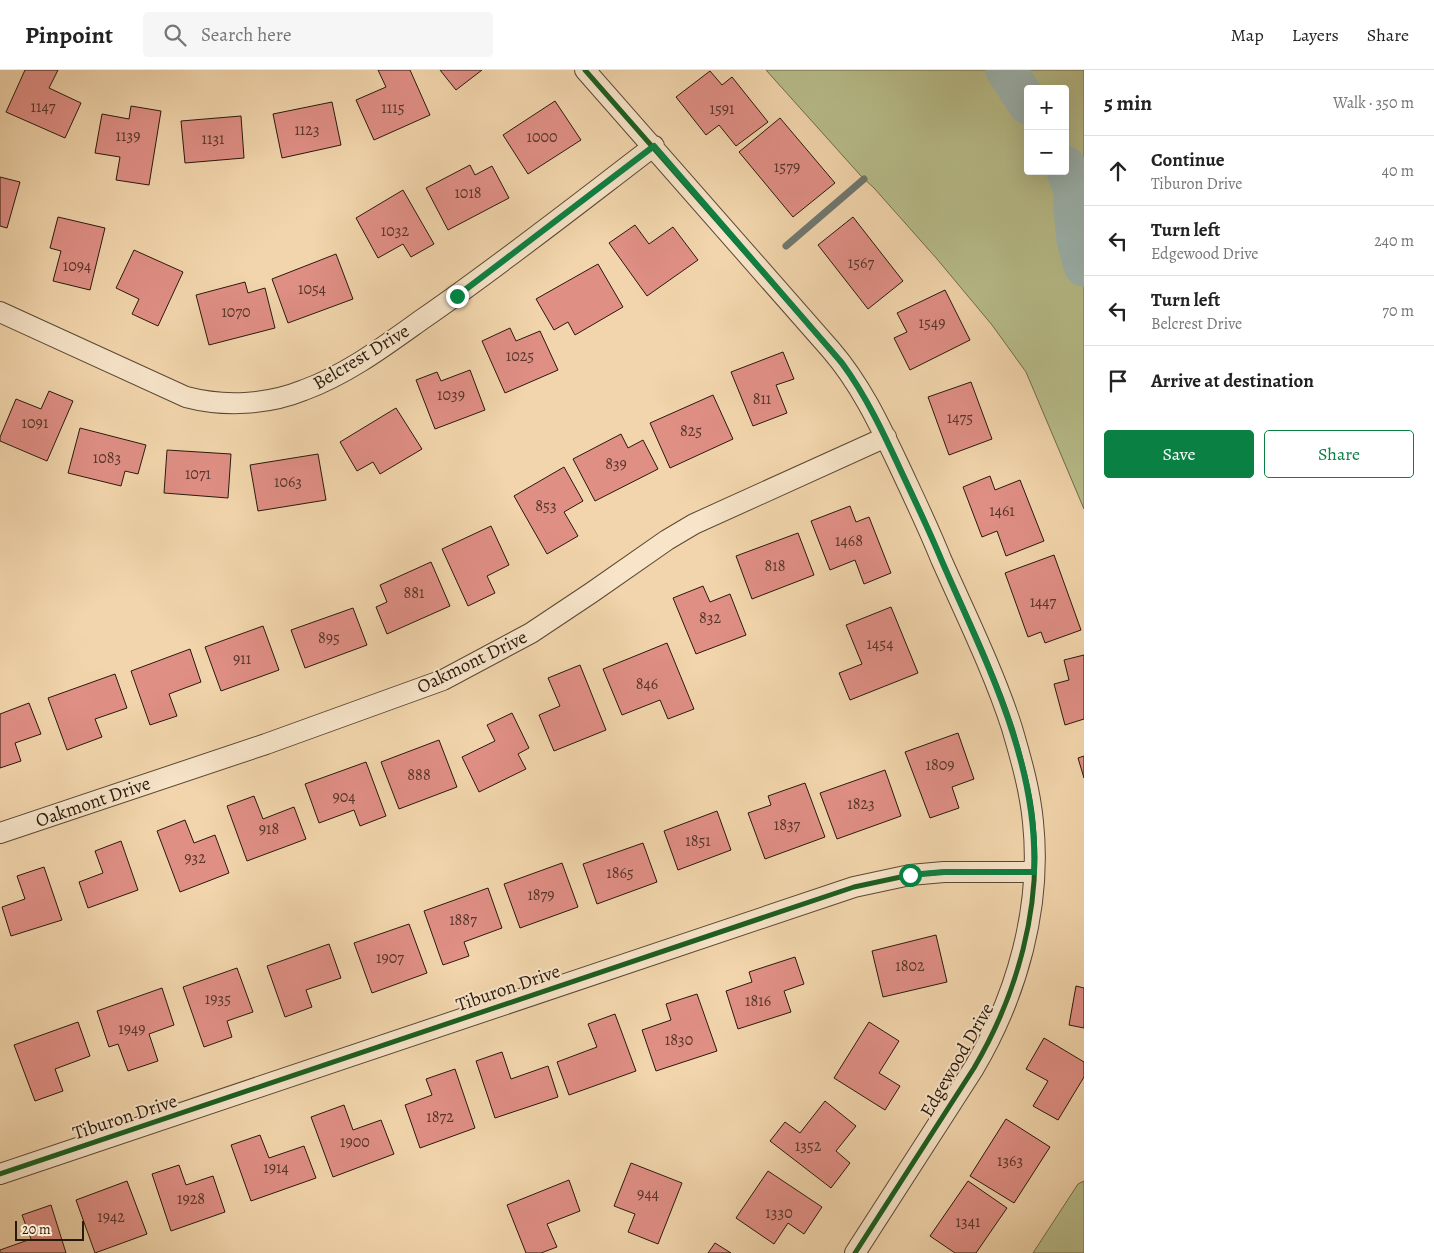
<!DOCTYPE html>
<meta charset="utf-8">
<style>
body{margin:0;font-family:Alegreya,serif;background:#f6f6f6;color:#222}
.controls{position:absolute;right:15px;top:15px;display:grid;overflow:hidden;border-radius:5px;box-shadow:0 5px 20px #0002}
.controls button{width:45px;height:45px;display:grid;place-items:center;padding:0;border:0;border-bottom:1px solid #e0e0e0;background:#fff;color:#222;font:25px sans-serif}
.scale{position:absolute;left:15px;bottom:12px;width:69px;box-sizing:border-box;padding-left:5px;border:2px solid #29190b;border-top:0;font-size:14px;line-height:18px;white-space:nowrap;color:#29190b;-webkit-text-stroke:4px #f7e4c9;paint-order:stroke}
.stop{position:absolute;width:15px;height:15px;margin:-11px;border:4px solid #0b8043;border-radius:50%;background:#fff}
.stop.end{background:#0b8043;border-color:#fff;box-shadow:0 1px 5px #0008}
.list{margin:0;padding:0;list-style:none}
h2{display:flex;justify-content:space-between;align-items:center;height:65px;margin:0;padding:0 20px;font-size:21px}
h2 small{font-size:16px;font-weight:400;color:#767676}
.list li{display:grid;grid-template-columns:32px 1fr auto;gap:15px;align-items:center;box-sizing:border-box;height:70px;padding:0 20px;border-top:1px solid #e0e0e0}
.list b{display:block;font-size:19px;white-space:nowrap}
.list p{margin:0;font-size:16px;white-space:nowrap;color:#767676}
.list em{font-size:16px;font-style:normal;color:#767676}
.actions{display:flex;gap:10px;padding:15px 20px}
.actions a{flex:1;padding:11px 0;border:1px solid #0b8043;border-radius:5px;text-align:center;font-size:18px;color:#0b8043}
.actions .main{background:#0b8043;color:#fff}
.icon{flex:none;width:28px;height:28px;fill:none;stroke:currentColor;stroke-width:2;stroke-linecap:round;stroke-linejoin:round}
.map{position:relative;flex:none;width:1084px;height:1183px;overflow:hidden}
header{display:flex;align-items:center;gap:30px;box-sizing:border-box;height:70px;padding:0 25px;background:#fff;border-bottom:1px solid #e0e0e0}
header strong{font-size:24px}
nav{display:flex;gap:28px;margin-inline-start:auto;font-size:18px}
.search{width:350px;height:45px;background:#f6f6f6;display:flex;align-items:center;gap:12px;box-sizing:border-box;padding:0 18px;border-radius:5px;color:#767676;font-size:19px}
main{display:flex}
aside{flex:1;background:#fff}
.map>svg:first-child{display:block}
.green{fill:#b8be8b;stroke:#706c4b;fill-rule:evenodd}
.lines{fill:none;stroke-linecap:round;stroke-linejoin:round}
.stream{stroke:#6f7870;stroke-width:7}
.river{stroke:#9db7b3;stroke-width:41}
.building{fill:#e08f85;stroke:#29190b}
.street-casing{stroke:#5b4833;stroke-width:22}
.street{stroke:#f7e4c9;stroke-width:20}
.cycleway-casing{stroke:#f7e4c9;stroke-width:8}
.cycleway{stroke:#1b5e20;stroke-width:5}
.route{stroke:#0b8043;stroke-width:6}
.labels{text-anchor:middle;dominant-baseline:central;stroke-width:4;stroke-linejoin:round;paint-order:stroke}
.number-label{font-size:16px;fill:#57362a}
.street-label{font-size:19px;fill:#29190b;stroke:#f7e4c9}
</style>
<header>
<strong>Pinpoint</strong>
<div class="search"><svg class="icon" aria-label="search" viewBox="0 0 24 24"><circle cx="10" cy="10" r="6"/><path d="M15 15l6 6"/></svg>Search here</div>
<nav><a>Map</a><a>Layers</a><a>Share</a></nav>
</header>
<main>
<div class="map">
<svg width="1084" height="1183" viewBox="0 0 1084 1183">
<rect width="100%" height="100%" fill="#f2d5ac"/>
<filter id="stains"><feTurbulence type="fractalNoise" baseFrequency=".004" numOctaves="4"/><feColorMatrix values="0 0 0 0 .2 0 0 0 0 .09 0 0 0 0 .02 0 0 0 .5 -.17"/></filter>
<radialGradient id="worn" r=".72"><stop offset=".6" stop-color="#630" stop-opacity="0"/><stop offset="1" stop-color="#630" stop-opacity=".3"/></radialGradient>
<!-- green -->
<path class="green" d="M766,0H1084V439L1026,302L992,255L937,189L874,118L861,106ZM1028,19H1065V101H1028Z
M1084,1111V1183H1033L1078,1114Z"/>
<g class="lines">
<!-- stream -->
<path class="stream" d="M786,176L864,109"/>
<!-- river -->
<path class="river" d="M1006,0L1028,34
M1065,96L1074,121V140L1077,170L1084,196"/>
</g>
<!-- building -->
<path class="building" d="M25,0H58L49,18L81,33L65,68L6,42Z
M378,0H410L430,45L374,70L356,30L386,17Z
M440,0H482L456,20Z
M710,1L722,15L732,7L768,52L736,76L719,55L706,65L676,27Z
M555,31L581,70L528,104L503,65Z
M332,32L341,75L282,88L273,44Z
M131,36L161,41L149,115L116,110L120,87L95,83L102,44L129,49Z
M241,46L244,88L185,93L181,51Z
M780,48L835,113L793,147L739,82Z
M470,95L475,105L492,96L509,128L448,160L426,118Z
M0,107L20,112L7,158L0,156Z
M403,120L434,174L411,187L403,174L378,188L356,148Z
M58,147L105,158L90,220L53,211L61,181L50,178Z
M853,147L903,211L868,239L818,175Z
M635,155L649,174L673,157L698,190L647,226L609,173Z
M134,180L183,202L158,256L132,244L139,229L116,218Z
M336,184L353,229L288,253L272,209Z
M598,194L623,237L575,265L568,252L554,260L536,229Z
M245,212L248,223L265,218L275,258L209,275L196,225Z
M945,220L970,270L910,300L894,268L907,262L897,243Z
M510,258L516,271L540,261L558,300L505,323L482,271Z
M783,282L794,309L776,315L787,343L753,356L731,302Z
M470,300L485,340L435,359L416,310L437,302L441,311Z
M971,312L992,369L949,385L928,327Z
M49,321L73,331L47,391L0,371V367L16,329L41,339Z
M713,325L733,369L670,398L650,353Z
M396,338L422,379L380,404L373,392L357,401L340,372Z
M80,358L146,375L138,404L125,401L121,416L68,403Z
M621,364L628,378L643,370L658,399L595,431L573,389Z
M167,380L231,384L228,428L164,423Z
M318,384L326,430L258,441L250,395Z
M564,397L583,431L564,442L578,466L547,484L514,426Z
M990,406L995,420L1020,410L1044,471L1006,486L997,461L982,467L963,417Z
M850,436L856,452L869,447L891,503L864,514L855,490L830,500L811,451Z
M491,456L509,495L487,506L495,523L468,536L442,479Z
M798,463L814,505L752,529L736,486Z
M1054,485L1081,560L1045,573L1041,562L1028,567L1005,503Z
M431,492L450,536L387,564L376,537L387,532L380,515Z
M703,516L710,532L730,524L746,565L696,584L673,528Z
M891,537L918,603L850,630L839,603L862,594L846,555Z
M353,538L367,575L305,598L291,560Z
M263,556L279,600L221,621L205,577Z
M667,573L694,639L668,649L660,630L622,645L603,599Z
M190,579L201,612L169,624L177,646L150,655L131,601Z
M1084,585V649L1065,655L1054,614L1069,610L1064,590Z
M580,595L606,660L554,681L539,645L560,636L548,608Z
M115,604L127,638L95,649L102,667L67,680L48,628Z
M29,633L41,664L15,673L21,691L0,698V644Z
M512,643L529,678L518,684L526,699L479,722L462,687L495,671L487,655Z
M958,663L974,709L952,717L959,738L930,748L905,682Z
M439,670L457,717L399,739L381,692Z
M1084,686V708L1078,688Z
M366,692L386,746L360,756L354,740L319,753L305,714Z
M885,700L901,746L837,769L820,723Z
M805,713L825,767L765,789L748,743L771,735L768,726Z
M254,726L263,749L294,737L306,769L247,791L227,736Z
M717,741L731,780L678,800L664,761Z
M185,750L194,773L215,765L229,803L180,822L157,761Z
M121,771L138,820L88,838L79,812L103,803L95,781Z
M643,773L657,812L597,834L583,794Z
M562,793L578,837L520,858L504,814Z
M44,797L62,850L11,866L2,837L25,829L17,806Z
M488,818L502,858L464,872L469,886L443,895L424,841Z
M409,854L427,903L372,923L354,873Z
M936,865L947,912L883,927L872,881Z
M329,874L341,908L306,920L312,937L285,947L267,896Z
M795,887L804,914L784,921L791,942L738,959L726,921L752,912L749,902Z
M237,898L253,942L227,951L232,967L204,977L183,917Z
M1076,916L1084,918V958L1069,955Z
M162,918L174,955L149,964L158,991L128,1001L118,974L109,977L97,941Z
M697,924L717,981L656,1001L642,960L671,950L666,934Z
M615,944L636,1001L569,1025L557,992L597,977L588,954Z
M78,952L90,986L55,999L63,1021L35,1031L14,975Z
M869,952L899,971L879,1003L900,1016L885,1040L834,1008Z
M1044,968L1084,992V1007L1058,1050L1033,1036L1048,1011L1026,999Z
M502,982L511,1009L548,996L558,1027L495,1048L476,991Z
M455,999L475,1058L420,1078L405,1035L432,1025L426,1009Z
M825,1031L856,1056L836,1081L850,1093L831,1118L770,1071L785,1052L800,1063Z
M344,1035L353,1060L381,1050L394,1084L333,1107L311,1047Z
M1006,1049L1050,1077L1014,1133L970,1106Z
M260,1065L269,1088L304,1076L316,1108L251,1131L231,1075Z
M631,1093L682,1113L658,1174L628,1162L635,1144L614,1136Z
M179,1095L186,1115L213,1106L225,1142L171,1161L152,1104Z
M768,1101L822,1137L804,1164L788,1153L774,1174L736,1148Z
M569,1110L580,1141L547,1154L557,1177L541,1183H526L507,1135Z
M127,1111L147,1164L95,1183L76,1130Z
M968,1111L1007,1138L976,1183H955L930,1166Z
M51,1135L66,1183H0V1180L31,1169L22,1145Z
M715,1173L731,1183H708Z"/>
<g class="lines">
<!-- street casing -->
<g class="street-casing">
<path id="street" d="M585,0L831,280C862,316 881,358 901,400C915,430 929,459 941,489C965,543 994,602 1012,658C1021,689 1030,720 1033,752C1042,837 1017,925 974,998L855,1183
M0,242L186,327C224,337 267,335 304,320C348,304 386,275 424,248C502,194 578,134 654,76
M0,763L266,674L443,610L531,563L591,523L667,470L694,454L886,367
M0,1104L854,817L910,805L944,802H1034"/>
</g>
<!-- street -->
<use href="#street" class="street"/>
<!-- cycleway casing -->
<g class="cycleway-casing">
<path id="cycleway" d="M585,0L831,280C862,316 881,358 901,400C915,430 929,459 941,489C965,543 994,602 1012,658C1021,689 1030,720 1033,752C1042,837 1017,925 974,998L855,1183
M0,1104L854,817L910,805L944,802H1034"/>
</g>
<!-- cycleway -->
<use href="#cycleway" class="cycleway"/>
</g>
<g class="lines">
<!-- route -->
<path class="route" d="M457,226L654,76L842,293C866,326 883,362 900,399C914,429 928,458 941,489C984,589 1039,691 1034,802H944L910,805"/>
</g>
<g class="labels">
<!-- number labels -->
<g class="number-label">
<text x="43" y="37">1147</text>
<text x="393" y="38">1115</text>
<text x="722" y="39">1591</text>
<text x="307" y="60">1123</text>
<text x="128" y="66">1139</text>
<text x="542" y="67">1000</text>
<text x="213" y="69">1131</text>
<text x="787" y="97">1579</text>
<text x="468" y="123">1018</text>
<text x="395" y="161">1032</text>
<text x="861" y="193">1567</text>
<text x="77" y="196">1094</text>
<text x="312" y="219">1054</text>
<text x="236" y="242">1070</text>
<text x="932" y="253">1549</text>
<text x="520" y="286">1025</text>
<text x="451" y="325">1039</text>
<text x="762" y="329">811</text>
<text x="960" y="348">1475</text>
<text x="35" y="353">1091</text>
<text x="691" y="361">825</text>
<text x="107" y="388">1083</text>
<text x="616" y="394">839</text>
<text x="198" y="404">1071</text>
<text x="288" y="412">1063</text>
<text x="546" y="436">853</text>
<text x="1002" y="441">1461</text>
<text x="849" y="471">1468</text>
<text x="775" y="496">818</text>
<text x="414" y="523">881</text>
<text x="1043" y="532">1447</text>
<text x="710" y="548">832</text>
<text x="329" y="568">895</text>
<text x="880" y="574">1454</text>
<text x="242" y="589">911</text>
<text x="647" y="614">846</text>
<text x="940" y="695">1809</text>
<text x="419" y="705">888</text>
<text x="344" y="727">904</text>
<text x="861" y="734">1823</text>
<text x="787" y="755">1837</text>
<text x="269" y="759">918</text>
<text x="698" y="771">1851</text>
<text x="195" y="788">932</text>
<text x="620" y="803">1865</text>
<text x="541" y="825">1879</text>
<text x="463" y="850">1887</text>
<text x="390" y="888">1907</text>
<text x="910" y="896">1802</text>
<text x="218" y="929">1935</text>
<text x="758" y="931">1816</text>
<text x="132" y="959">1949</text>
<text x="679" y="970">1830</text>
<text x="440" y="1047">1872</text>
<text x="355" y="1072">1900</text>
<text x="808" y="1076">1352</text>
<text x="1010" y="1091">1363</text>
<text x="276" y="1098">1914</text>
<text x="648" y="1124">944</text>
<text x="191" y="1129">1928</text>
<text x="779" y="1143">1330</text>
<text x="111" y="1147">1942</text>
<text x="968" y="1152">1341</text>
</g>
<!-- street labels -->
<g class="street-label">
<text transform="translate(361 287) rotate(-31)">Belcrest Drive</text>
<text transform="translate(472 592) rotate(-26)">Oakmont Drive</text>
<text transform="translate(93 732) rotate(-19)">Oakmont Drive</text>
<text transform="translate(508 918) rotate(-19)">Tiburon Drive</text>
<text transform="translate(957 990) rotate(-60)">Edgewood Drive</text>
<text transform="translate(125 1047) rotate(-18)">Tiburon Drive</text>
</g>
</g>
<rect width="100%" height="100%" filter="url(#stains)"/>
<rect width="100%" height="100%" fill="url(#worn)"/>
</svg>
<div class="controls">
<button>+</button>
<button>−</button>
</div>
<div class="scale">20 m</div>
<div class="stop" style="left:910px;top:805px"></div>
<div class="stop end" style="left:457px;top:226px"></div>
</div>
<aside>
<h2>5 min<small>Walk · 350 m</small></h2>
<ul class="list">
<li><svg class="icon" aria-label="ahead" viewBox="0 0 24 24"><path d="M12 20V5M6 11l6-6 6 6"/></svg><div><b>Continue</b><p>Tiburon Drive</p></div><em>40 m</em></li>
<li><svg class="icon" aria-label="left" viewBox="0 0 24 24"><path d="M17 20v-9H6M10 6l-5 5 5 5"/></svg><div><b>Turn left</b><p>Edgewood Drive</p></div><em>240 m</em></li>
<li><svg class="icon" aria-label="left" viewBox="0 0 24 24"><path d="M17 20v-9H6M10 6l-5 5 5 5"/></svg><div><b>Turn left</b><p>Belcrest Drive</p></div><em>70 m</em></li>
<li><svg class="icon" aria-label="arrive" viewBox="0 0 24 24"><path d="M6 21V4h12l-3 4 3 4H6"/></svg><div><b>Arrive at destination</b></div></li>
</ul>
<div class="actions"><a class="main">Save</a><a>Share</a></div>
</aside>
</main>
